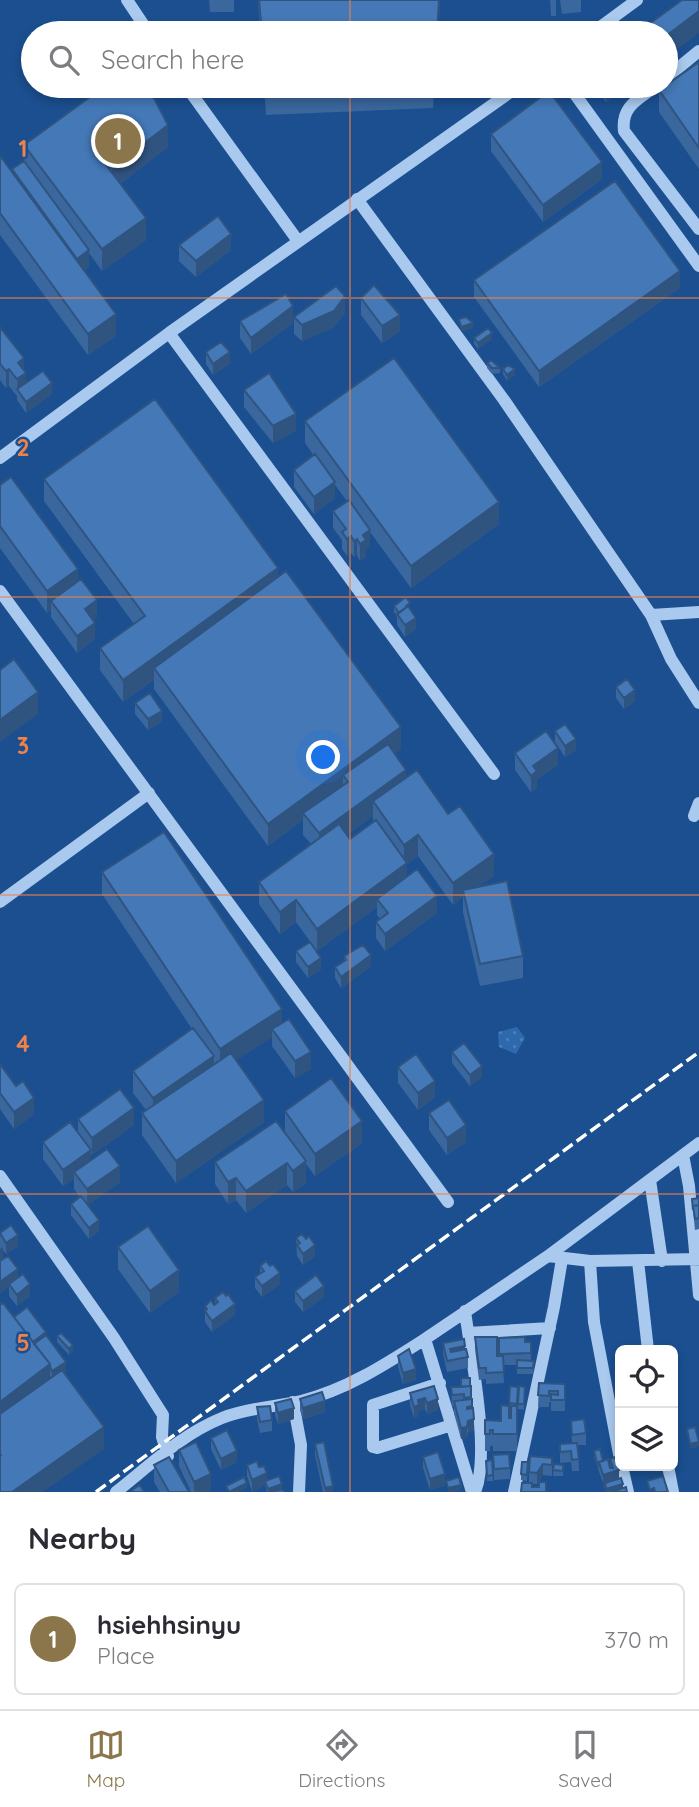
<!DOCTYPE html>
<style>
body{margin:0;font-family:Quicksand,sans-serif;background:#f7f7f7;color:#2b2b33}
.controls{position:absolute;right:21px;bottom:21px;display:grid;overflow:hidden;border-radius:10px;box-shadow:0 4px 10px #0003}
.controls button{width:63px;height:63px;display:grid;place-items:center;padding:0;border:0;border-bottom:2px solid #e1e1e2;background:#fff;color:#2b2b33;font:35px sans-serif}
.you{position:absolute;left:324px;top:758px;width:24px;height:24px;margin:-18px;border:5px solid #fff;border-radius:50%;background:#1a73e8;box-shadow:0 0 0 10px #1a73e833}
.badge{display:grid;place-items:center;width:46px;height:46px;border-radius:50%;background:#8a764a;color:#fff;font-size:23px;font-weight:700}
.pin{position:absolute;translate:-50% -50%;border:4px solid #fff;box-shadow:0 2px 7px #0006}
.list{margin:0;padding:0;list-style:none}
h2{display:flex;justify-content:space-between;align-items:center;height:91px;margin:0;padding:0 28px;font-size:30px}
h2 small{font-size:23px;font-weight:400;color:#7c7c81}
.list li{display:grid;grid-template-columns:46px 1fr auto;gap:21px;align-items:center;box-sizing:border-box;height:112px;margin:0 14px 14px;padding:0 14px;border:2px solid #e1e1e2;border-radius:10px}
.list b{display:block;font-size:26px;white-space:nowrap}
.list p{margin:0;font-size:23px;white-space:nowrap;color:#7c7c81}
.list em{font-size:23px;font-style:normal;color:#7c7c81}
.icon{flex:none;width:38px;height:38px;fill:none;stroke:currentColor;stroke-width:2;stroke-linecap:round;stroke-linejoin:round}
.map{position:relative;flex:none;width:699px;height:1492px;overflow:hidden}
.search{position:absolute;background:#fff;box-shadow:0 4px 10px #0003;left:21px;right:21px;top:21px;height:77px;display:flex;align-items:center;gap:18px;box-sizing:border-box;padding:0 24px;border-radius:38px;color:#7c7c81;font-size:26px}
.sheet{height:217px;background:#fff}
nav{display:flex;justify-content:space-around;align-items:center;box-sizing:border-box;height:98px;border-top:2px solid #e1e1e2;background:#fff;font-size:19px;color:#7c7c81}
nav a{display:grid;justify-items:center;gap:4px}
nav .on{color:#8a764a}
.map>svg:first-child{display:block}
.grass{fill:url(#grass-dots)}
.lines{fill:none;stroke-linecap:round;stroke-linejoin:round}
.minor{stroke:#a9c9ee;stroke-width:12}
.rail{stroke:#fff;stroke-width:3.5;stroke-dasharray:12 5;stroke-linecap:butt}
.wall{fill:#3a679d;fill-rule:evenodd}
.shaded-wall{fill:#305480}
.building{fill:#4478b7;stroke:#305480;stroke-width:2}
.grid{fill:none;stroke:#ee8249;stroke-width:2;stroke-opacity:0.55}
.grid-label{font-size:23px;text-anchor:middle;font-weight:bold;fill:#ee8249;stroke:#1b4f8f;stroke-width:5;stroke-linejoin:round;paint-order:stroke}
</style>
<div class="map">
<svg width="699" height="1492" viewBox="0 0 699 1492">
<defs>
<pattern id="grass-dots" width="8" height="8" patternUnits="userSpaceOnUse" patternTransform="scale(1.75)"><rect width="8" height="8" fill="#2e69ad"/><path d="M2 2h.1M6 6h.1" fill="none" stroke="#4d80b9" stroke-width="1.8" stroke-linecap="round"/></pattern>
</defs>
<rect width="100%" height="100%" fill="#1b4f8f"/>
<!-- grass -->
<path class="grass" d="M517,1027L525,1038L516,1054L499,1047L498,1032Z"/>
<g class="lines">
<!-- minor -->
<path class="minor" d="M127,0L149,33
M592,33L637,0
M666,78L699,51
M186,86L298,241
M569,86L699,266
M656,86C638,100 621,106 624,131L699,229
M357,199L504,400L651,615L671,659L699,703
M169,333L494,774
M0,458L169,333L519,86
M0,591L448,1202
M651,615L699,612
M694,816L699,803
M0,902L149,793
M683,1155L689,1186L699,1295
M0,1176L114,1338L163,1415L162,1437L168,1456
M650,1180L662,1261
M548,1256L699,1143
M590,1261L594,1322L620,1459
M638,1261L648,1350
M465,1311C471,1356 491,1453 475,1492
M468,1333L550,1328
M425,1339L548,1256L590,1261L699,1259
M440,1383L373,1405V1447L377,1448L452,1425
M293,1402L301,1445L299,1492
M622,1466L628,1492
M668,1466L673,1492
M116,1492C149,1466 182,1434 222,1418C247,1408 274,1407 301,1401C346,1390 386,1364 425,1339L472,1492
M514,1492L554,1307L562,1259"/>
<!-- rail -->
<path class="rail" d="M96,1492L699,1052"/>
</g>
<!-- wall -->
<path class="wall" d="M209,0H234V12H210Z
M258,0H440L438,33H260Z
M550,0H556V16H551Z
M560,0H581V12L562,14Z
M699,62V169L659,112V90Z
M264,86H435L433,108L266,115Z
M595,86H627L606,102Z
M491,134L602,179L543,222L491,151Z
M24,145L168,147L120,184L146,240L102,271L89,253V267L84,270L116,336L88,355L0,235V158L12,171L24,161Z
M179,245L231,250L196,277L179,261Z
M474,280L680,288L539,387L474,297Z
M361,298L400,331L382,343L361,315Z
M345,313L334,327L302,341L294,334V317Z
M240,321L293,323L251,354L240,338Z
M0,327L24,370L26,383L52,394L26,413L17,400V396L9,386L6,388L0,380Z
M474,338L492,339L478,349L474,344Z
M206,352L230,363L213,375L206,364Z
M487,363L500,368V373L492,374L487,368Z
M503,369L515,374L507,381L503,374Z
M244,390L296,431L273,443L244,407Z
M305,421L499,524L411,588L370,532V546L366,549V557L360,561L357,555L354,557L351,553L347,556L342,549V540L333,528V511L347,501L335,485V498L314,514L294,487V470L314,456L305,443Z
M44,479L278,576L401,749L394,754L406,778L494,876L477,887L523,956V978L480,986L463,912V897L453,905L418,856L407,864V877L437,913L385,951L376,938V922L380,919L377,915V907L317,951L296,922L280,934L259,904V882L311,844L303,835V820L268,846L154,689V680L123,702L100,670V648L134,624L44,501ZM373,816V822L350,839L347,835Z
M0,485L78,581L97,617L93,620L95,639L77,653L51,617V610L47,613L0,548Z
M394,606L410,609L416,629L405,637L397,625V616L394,612Z
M616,687L635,701L624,709L616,698Z
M135,703L162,722L148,730L135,714Z
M555,731L576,750L565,757L555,742Z
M515,753L558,765L537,779V788L531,792L515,770Z
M102,872L282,1023L311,1069L295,1078L272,1046V1037L236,1060L264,1122L176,1183L142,1135V1113L146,1110L133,1093V1071L192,1029L102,894Z
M296,951L321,969L308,978L296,962Z
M344,956L371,966L341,988L335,978V967L344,961Z
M452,1052L482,1077L470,1086L452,1063Z
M0,1064L34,1114L14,1129L0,1109Z
M398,1067L435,1097L418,1110L398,1083Z
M285,1111L362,1143L315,1176L306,1164V1183L293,1192L287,1185L246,1213L236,1200L228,1204L215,1184V1162L285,1133Z
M429,1113L466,1142L447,1155L429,1130Z
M78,1119L134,1125L92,1155L91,1153V1161L120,1182L88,1205L99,1231L89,1239L71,1215V1204L80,1197L74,1189V1179L63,1186L43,1159V1142L78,1133Z
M699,1198V1229L695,1230L692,1199Z
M0,1233L18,1246L6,1254L3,1250V1258L0,1260Z
M296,1238L315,1256L303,1265L297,1256Z
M118,1247L179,1292L150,1313L118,1269Z
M0,1261L18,1278L30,1296L17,1306L9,1296V1287Z
M260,1266H270L280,1284L262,1297L255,1288V1277L260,1274Z
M295,1291L324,1297L303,1312L295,1302Z
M215,1298L235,1315L212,1332L205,1322V1306L215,1304Z
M0,1305L14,1317L46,1335L104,1449L0,1492Z
M57,1336L73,1351L69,1355L57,1342Z
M475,1337L497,1356H499V1338L525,1342H531V1361H534L533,1374H517V1365H503L504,1383L486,1384V1379L479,1380L475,1349Z
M443,1343L465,1350L468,1357V1368L447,1372L443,1354Z
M617,1354H620V1381L617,1366Z
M398,1356L416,1380L403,1384L398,1367Z
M539,1383L565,1384V1411H551V1402H549V1407H538Z
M434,1386L438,1410L427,1414L425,1409L419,1411V1416L414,1418L410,1405V1393Z
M471,1386L474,1430L468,1432L467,1438L461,1439L454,1413V1406H452L451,1387Z
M510,1386L518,1387L517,1451H493V1446H490V1451H485V1420L501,1421L511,1418V1409H509Z
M519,1386L525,1387L524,1410L518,1409Z
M300,1399L325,1412L303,1419L300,1410Z
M275,1403L294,1419L278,1424L275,1415Z
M257,1407L272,1420V1431L260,1433L257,1419Z
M571,1421L586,1433V1445H578L579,1471H572L571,1462L560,1463V1444L572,1443Z
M620,1421V1446L618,1433V1422Z
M211,1438L237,1462L221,1470L211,1449Z
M315,1444L333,1492H323L315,1455Z
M179,1450L211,1490L208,1492H191L179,1466Z
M594,1451L610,1468V1459L623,1488L627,1492H606L594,1457Z
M493,1455L510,1468V1479L494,1480Z
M423,1457L445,1485L430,1490L423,1468Z
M552,1458V1476L543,1475L537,1484H532V1487L521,1492L529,1483V1472Z
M492,1460L493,1481H487L486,1461Z
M554,1464L563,1465V1476H553Z
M154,1465L189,1492H160L154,1482Z
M247,1465L259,1467L267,1480L285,1492H267L265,1485L252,1492L247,1476Z
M528,1468L527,1481L521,1480V1474Z"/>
<!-- shaded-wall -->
<path class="shaded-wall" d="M439,0L440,10L438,33H437Z
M699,11V33L666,58V36Z
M433,86H435L433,108Z
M606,86H627L606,102Z
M168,125V147L112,190V168Z
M602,162V179L543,222V205Z
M146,218V240L102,271V249Z
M231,234V250L196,277V261Z
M89,250V267L77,276V259Z
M680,271V288L539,387V371Z
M345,296V313L334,327L302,341V325Z
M293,306V323L251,354V338Z
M116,314V336L88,355V334Z
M400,315V331L382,343V326Z
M473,323V328L461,332V327Z
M492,333V339L478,349V343Z
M230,352V363L213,375V364Z
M24,358V374L26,373V389H17V396L18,363Z
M9,369V386L6,388V371Z
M515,369V374L507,381V375Z
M52,383V394L26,413V402Z
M296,414V431L273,443V426Z
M335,482V498L314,514V497Z
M499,502V524L411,588V566Z
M370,530V546L366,549V557L360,561V544L363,535Z
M351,536V553L347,556V539Z
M357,539V555L354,557V541Z
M278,568V590L154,668V680L123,702V680Z
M78,569V591L51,601V610L47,613V591Z
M97,600V617L85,626V609Z
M416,618V629L405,637V625Z
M95,623V639L77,653V636Z
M635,690V701L624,709V698Z
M38,692V714L0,742V720Z
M162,711V722L148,730V719Z
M401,727V749L348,788V782L343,775V791L303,813V820L268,846V824Z
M576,739V750L565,757V746Z
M558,748V765L537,779V788L531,792V776L533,766Z
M406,770V792L373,801V816L319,855V833Z
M418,835V856L407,864V885L377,899V907L317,951V929L404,865V845Z
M494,854V876L465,896L463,890V897L453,905V883Z
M437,896V913L385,951V934Z
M296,900V922L280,934V912Z
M371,955V966L341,988V977Z
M321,958V969L308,978V967Z
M282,1009V1031L272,1029V1037L220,1071V1049Z
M311,1052V1069L295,1078V1061Z
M214,1056V1078L153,1120V1098Z
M482,1066V1077L470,1086V1075Z
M435,1081V1097L418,1110V1093Z
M34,1098V1114L14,1129V1112Z
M264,1100V1122L176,1183V1161Z
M134,1108V1125L92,1155V1138Z
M362,1121V1143L315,1176V1154Z
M466,1125V1142L447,1155V1138Z
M91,1150V1167L74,1172V1179L63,1186V1170Z
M306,1161V1183L293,1192V1171Z
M287,1163V1185L246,1213V1191Z
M120,1166V1182L87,1206V1189Z
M236,1178V1200L228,1204V1182Z
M99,1220V1231L89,1239V1228Z
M18,1235V1246L6,1254V1243Z
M315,1245V1256L303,1265V1254Z
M3,1247V1258L0,1260V1249Z
M18,1269V1280L9,1284V1287L0,1294V1282Z
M179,1270V1292L150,1313V1291Z
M280,1273V1284L262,1297V1286Z
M30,1284V1296L17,1306V1295Z
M324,1286V1297L303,1312V1301Z
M235,1304V1315L212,1332V1321Z
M46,1332V1343L31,1344Z
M73,1345V1351L69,1355V1349Z
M465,1346V1357L450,1360V1349Z
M66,1362V1373L52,1382V1371Z
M50,1364V1386L0,1423V1402Z
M416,1369V1380L403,1384V1373Z
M425,1398V1409L419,1411V1416L414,1418V1407L418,1400Z
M438,1399V1410L427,1414V1403Z
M325,1401V1412L303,1419V1408Z
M294,1408V1419L278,1424V1413Z
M474,1419V1430L468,1432V1421Z
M104,1427V1449L43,1492H12Z
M467,1427V1438L461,1439V1428Z
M699,1442V1447L690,1449V1444Z
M237,1451V1462L221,1470V1459Z
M543,1464V1475L537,1484V1473Z
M619,1470V1482L605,1483V1486L603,1487V1475Z
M267,1473V1485L265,1481V1485L252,1492V1480Z
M211,1474V1490L208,1492H194V1482Z
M445,1474V1485L430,1490V1479Z
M247,1483V1488L239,1492H229Z
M282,1484V1490L275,1492H268V1489Z
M623,1484V1490L606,1492V1489Z
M461,1485V1490L455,1492H448V1488Z
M333,1486V1492H325V1488Z"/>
<!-- building -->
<path class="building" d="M259,0H439L437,33H262Z
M682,0H699V11L666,36V33H637Z
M699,62V148L659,90Z
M105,86H144L155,100L168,125L112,168L92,146L146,218L102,249L24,145Z
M266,86H433L266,93Z
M549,91L602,162L543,205L491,134Z
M1,157L116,314L88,334L0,213V158Z
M24,161L89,250L77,259L12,169Z
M615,181L680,271L539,371L474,280Z
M218,216L231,234L196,261L179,245Z
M374,285L400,315L382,326L361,298Z
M336,286L345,296L334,311L302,325L294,317Z
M286,294L293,306L251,338L240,321Z
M466,317L473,323L461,327L459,319Z
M0,327L24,358L18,363L26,373L17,379L9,369L6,371L0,364Z
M488,328L492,333L478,343L474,338Z
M221,342L230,352L213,364L206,352Z
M394,358L499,502L411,566L305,421Z
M491,360L500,368H492L487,363Z
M508,365L515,369L507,375L503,369Z
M43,371L52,383L26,402L17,389Z
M269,373L296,414L273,426L244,390Z
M155,399L278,568L123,680L100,648L145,616L44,479Z
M315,454L335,482L314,497L294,470Z
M11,477L78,569L47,591L0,526V485Z
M349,500L370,530L363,535L366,540L360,544L357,539L354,541L351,536L347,539L342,532L346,529L333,511Z
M286,571L401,727L268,824L154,668Z
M81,579L97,600L85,609L95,623L77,636L51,601Z
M406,597L410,603L406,606L407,607L399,613L394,606Z
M408,606L416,618L405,625L397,614Z
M14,659L38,692L0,720V670Z
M627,679L635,690L624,698L616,687Z
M150,693L162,711L148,719L135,703Z
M565,724L576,739L565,746L555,731Z
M546,731L558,748L533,766L537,771L531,776L515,753Z
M388,744L406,770L319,833L303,813L348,782L343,775Z
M417,770L448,814L460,806L494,854L453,883L418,835L404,845L373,801Z
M376,820L407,863L317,929L296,900L280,912L259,882L339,824L350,839Z
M164,832L282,1009L220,1049L102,872Z
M417,869L437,896L385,934L376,922L388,913L377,899Z
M507,881L523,956L480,964L463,890Z
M310,942L321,958L308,967L296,951Z
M363,945L371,955L341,977L335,967L346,960L344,956Z
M289,1019L311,1052L295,1061L272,1029Z
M193,1028L214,1056L153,1098L133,1071Z
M464,1043L482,1066L470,1075L452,1052Z
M231,1053L264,1100L176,1161L142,1113Z
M416,1054L435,1081L418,1093L398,1067Z
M0,1064L16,1086L23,1081L34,1098L14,1112L0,1093Z
M331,1078L362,1121L315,1154L285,1111Z
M120,1089L134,1108L92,1138L78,1119Z
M449,1100L466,1125L447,1138L429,1113Z
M276,1121L306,1161L293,1171L287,1163L246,1191L236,1178L228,1182L215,1162Z
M70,1122L91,1150L63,1170L43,1142Z
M107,1149L120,1166L87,1189L74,1172Z
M81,1196L99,1220L89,1228L71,1204Z
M699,1198V1205L693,1206V1210L692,1199Z
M699,1205V1218L695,1219L693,1206Z
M11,1225L18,1235L6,1243L0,1233Z
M148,1226L179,1270L150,1291L118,1247Z
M302,1234L306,1239L309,1236L315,1245L303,1254L297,1245L300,1243L296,1238Z
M8,1256L18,1269L0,1282V1261Z
M266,1261L270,1266L273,1264L280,1273L262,1286L255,1277L264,1271L260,1266Z
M23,1274L30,1284L17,1295L9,1284Z
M316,1275L324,1286L303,1301L295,1291Z
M223,1292L226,1296L228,1294L235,1304L212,1321L205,1311L207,1309L205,1306L211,1300L214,1305L218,1302L215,1298Z
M3,1303L50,1364L0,1402V1305Z
M27,1307L46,1332L33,1342L14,1317Z
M61,1333L73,1345L69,1349L57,1336Z
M46,1335L66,1362L52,1371L50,1367V1364L34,1344Z
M475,1337H497V1356H503L504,1372L486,1373V1368H479Z
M525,1337V1342H531V1353L499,1354V1338Z
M464,1339L465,1346L450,1349L451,1352L466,1349L468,1357L447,1361L443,1343Z
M409,1349L416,1369L403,1373L398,1356Z
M617,1354H620V1370Z
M517,1360L534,1361L533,1368H517Z
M62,1370L104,1427L12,1492H0V1456L1,1455L0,1454V1414Z
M461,1378H470V1386L461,1387Z
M539,1383L565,1384V1400H551V1394L558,1395V1391H549V1396L538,1395Z
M434,1386L438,1399L427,1403L425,1398L418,1400L419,1405L414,1407L410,1393Z
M471,1386V1397L464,1398V1394L452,1395L451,1387Z
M510,1386L518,1387L517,1404L509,1403Z
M519,1386L525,1387L524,1404H518Z
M322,1392L325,1401L303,1408L300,1399Z
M291,1399L294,1408L278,1413L275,1403Z
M472,1399V1406L467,1407V1409L473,1408L474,1419L468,1421L467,1427L461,1428L454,1401Z
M501,1405L509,1406V1418H511V1406H517V1434H493V1430H490V1434H485V1420L501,1421Z
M270,1406L272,1420L260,1422L257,1407Z
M584,1419L586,1433L572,1435L571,1421Z
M620,1421V1435L618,1422Z
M695,1427L699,1442L690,1444L687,1429Z
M227,1430L237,1451L221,1459L211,1438Z
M196,1442L211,1474L194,1482L179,1450Z
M324,1442L333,1486L325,1488L315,1444Z
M577,1443L579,1459L572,1460L571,1451L560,1452V1444Z
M600,1449L603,1461L599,1462L598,1466L594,1451Z
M438,1452L445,1474L430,1479L423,1457Z
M509,1454L510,1468L494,1469L493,1455Z
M530,1456L552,1458V1465L543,1464L537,1473L529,1472Z
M169,1457L189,1492H169L154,1465Z
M615,1457L619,1470L603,1475L599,1462L608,1459L610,1468H613L610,1459Z
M492,1460L493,1475L487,1476L486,1461Z
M257,1461L259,1467L264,1466L267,1473L252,1480L247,1465Z
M522,1462H528L527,1475L521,1474Z
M554,1464L563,1465V1471L553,1470Z
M279,1476L282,1484L268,1489L265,1481Z
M663,1476L668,1492H655L654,1488L650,1490L647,1481Z
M244,1477L247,1483L229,1492L226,1486Z
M459,1477L461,1485L448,1488L446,1481Z
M621,1478L623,1484L606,1489L605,1483Z
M539,1482H546V1492H521L522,1483H532V1487H539Z
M140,1485L144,1492H133L132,1490Z
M626,1487L627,1492H611Z"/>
<!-- grid -->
<path class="grid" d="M350,0V33M350,86V1492M0,298H699M0,597H699M0,895H699M0,1194H699"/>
<g class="grid-label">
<text x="23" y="157">1</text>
<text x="23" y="456">2</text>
<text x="23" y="754">3</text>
<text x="23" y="1052">4</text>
<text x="23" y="1351">5</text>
</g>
</svg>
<div class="controls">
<button><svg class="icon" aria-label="locate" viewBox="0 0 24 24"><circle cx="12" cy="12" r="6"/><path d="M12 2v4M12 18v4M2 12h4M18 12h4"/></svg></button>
<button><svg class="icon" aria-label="layers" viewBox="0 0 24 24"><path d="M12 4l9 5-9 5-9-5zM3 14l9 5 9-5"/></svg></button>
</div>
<div class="you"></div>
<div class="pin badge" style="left:118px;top:141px">1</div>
<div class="search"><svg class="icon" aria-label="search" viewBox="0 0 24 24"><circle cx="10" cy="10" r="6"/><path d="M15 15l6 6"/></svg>Search here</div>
</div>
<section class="sheet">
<h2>Nearby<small></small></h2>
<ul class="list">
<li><span class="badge">1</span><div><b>hsiehhsinyu</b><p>Place</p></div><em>370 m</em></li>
</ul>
</section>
<nav>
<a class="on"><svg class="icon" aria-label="map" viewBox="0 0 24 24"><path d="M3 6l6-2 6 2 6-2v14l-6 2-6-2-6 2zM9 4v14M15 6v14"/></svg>Map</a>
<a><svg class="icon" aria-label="directions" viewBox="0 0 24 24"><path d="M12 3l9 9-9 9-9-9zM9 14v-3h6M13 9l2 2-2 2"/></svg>Directions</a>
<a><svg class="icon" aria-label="saved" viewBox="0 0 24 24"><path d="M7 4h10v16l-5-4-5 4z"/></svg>Saved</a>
</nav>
